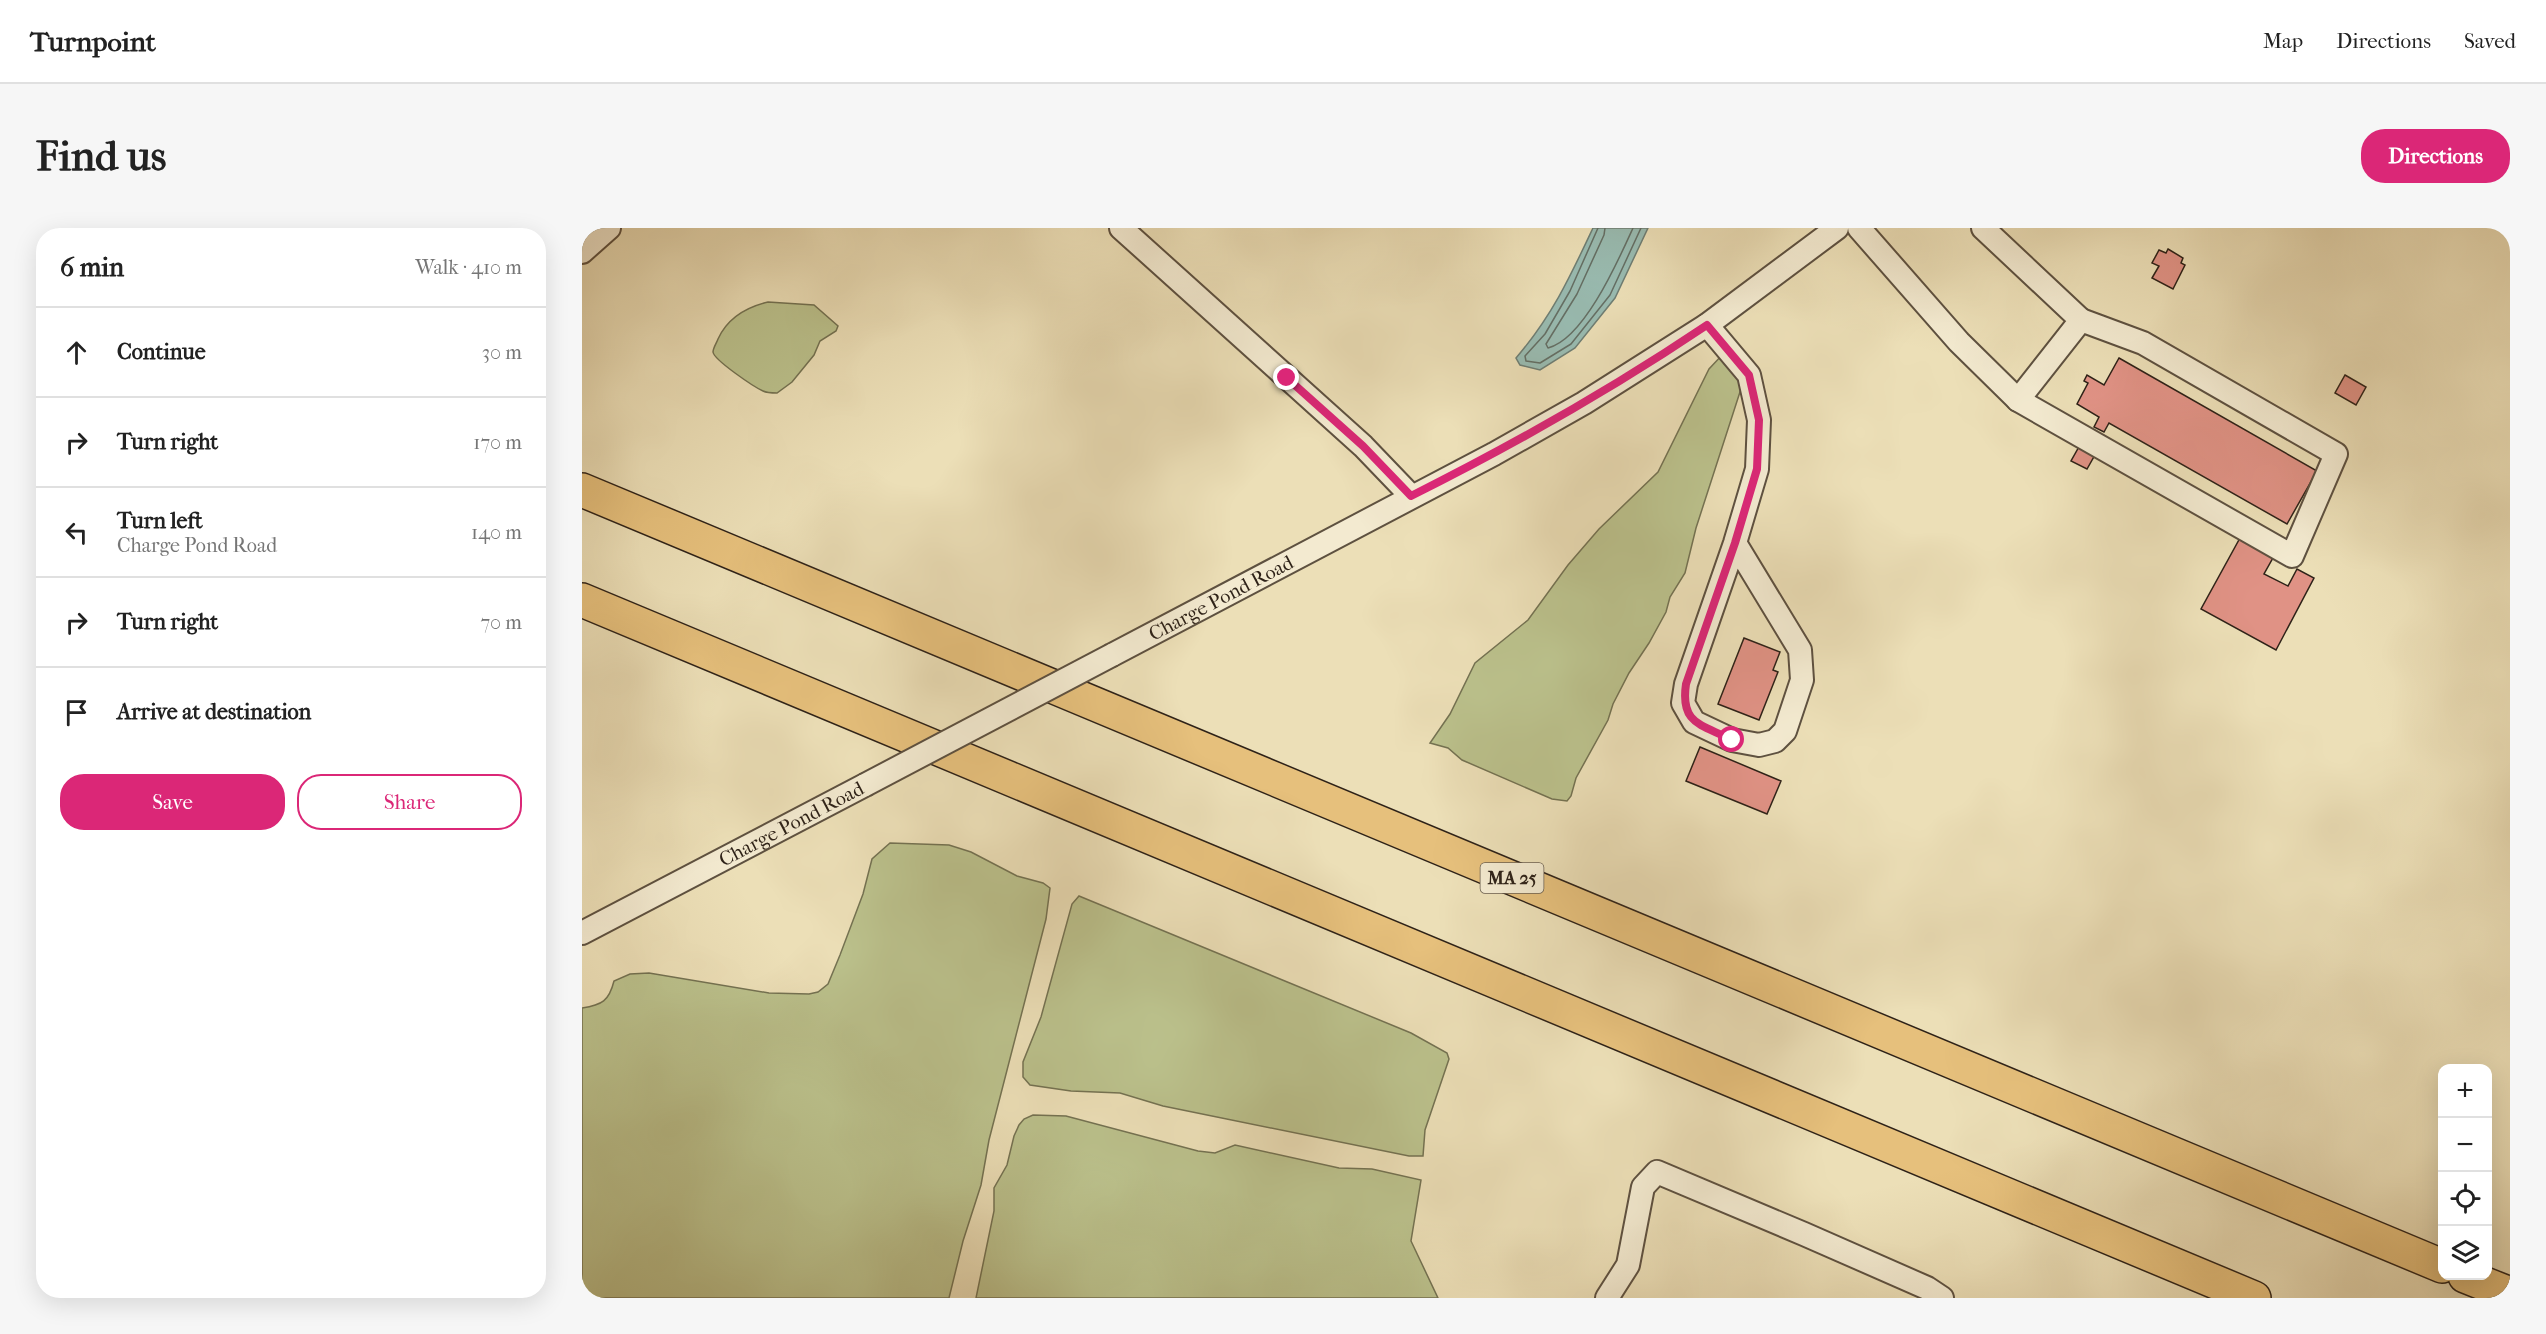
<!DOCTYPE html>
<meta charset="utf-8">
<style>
body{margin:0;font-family:"IM FELL French Canon",serif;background:#f6f6f6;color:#222}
.controls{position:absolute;right:18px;bottom:18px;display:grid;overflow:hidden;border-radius:12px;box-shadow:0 6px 24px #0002}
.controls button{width:54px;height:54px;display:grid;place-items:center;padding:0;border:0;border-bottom:2px solid #e0e0e0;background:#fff;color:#222;font:30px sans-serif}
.stop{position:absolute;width:18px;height:18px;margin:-14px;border:4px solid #db2777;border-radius:50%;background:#fff}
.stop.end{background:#db2777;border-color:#fff;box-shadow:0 2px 6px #0008}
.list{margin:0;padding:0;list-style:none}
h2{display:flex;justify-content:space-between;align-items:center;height:78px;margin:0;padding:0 24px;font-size:26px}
h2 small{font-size:20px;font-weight:400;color:#767676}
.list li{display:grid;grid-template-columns:39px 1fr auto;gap:18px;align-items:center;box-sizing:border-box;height:90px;padding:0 24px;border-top:2px solid #e0e0e0}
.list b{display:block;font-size:22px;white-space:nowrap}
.list p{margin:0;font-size:20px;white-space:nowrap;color:#767676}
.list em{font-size:20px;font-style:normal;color:#767676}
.actions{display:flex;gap:12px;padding:18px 24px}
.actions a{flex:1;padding:14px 0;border:2px solid #db2777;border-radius:24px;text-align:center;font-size:21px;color:#db2777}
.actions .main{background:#db2777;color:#fff}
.icon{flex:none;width:33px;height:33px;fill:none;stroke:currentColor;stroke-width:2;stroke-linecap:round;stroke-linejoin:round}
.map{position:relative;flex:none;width:1928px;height:1070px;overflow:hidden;border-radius:24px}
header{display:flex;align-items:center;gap:36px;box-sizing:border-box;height:84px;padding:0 30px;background:#fff;border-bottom:2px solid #e0e0e0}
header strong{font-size:28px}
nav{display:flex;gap:33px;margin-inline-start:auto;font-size:21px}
.intro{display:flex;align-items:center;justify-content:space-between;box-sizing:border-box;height:144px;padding:0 36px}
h1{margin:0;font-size:42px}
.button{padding:15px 27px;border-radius:24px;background:#db2777;color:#fff;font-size:21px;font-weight:700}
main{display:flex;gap:36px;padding:0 36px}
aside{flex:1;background:#fff;border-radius:24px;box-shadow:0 6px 24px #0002}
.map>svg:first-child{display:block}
.green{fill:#bbc18c;stroke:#747252;stroke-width:1.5}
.water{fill:#99bcb2;stroke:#6e7e74;stroke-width:1.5}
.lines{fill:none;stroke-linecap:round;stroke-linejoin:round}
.shore{stroke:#646f65;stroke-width:1.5}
.building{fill:#e09285;stroke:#2e2218;stroke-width:1.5}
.minor-casing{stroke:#5e5140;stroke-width:26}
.highway-casing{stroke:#2e2218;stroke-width:36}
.minor{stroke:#f3ead0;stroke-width:22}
.highway{stroke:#e6c07c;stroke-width:33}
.minor-bridge-casing{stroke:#5e5140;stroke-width:26;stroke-linecap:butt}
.minor-bridge{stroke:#f3ead0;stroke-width:22}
.route{stroke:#db2777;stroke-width:8}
.labels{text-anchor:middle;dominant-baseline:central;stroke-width:5;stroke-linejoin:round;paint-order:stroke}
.shield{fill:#f3ead0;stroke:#695e4f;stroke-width:1.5}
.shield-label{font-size:18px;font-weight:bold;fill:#2e2218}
.street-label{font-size:20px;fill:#2e2218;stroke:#f3ead0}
</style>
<header>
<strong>Turnpoint</strong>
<nav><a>Map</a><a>Directions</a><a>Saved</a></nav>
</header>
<div class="intro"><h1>Find us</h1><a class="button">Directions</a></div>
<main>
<aside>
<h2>6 min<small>Walk · 410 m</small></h2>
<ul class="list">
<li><svg class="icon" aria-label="ahead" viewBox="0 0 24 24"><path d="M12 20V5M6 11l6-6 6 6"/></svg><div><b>Continue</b></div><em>30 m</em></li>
<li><svg class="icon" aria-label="right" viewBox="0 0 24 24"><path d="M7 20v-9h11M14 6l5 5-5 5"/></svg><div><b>Turn right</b></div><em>170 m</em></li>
<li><svg class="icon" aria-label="left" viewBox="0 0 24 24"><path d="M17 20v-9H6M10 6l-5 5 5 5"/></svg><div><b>Turn left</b><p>Charge Pond Road</p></div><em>140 m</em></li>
<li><svg class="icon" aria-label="right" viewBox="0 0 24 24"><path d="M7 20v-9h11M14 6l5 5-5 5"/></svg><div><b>Turn right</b></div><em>70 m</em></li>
<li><svg class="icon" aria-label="arrive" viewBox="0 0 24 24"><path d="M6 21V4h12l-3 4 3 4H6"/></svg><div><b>Arrive at destination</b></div></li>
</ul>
<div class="actions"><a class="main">Save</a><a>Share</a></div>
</aside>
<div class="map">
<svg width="1928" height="1070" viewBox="0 0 1928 1070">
<rect width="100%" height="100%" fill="#ecdfb7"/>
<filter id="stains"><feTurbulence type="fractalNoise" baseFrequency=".00333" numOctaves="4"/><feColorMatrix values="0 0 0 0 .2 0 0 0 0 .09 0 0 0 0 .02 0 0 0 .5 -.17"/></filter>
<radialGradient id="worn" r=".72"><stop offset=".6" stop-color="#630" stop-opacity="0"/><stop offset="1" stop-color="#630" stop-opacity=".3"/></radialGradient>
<!-- green -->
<path class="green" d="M186,74L232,77L256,98L254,103L238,113L232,127L210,154L195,165C190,165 185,165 181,163C172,159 132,132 131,124C131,120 135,114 136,111C146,89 165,79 186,74Z
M1141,126L1168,133L1114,300L1103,345L1088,369L1084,384L1067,415L1047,445L1031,476L1026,492L994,550L989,568L985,573L970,571L880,532L866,520L848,515L868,486L893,435L946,392L986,337L1017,301L1076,244L1127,141Z
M308,615L367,617L389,624L435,648L461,655L468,660L464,691L407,912L399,957L381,1013L367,1070H0V780C20,777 27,773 32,753L48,746L67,745L187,765L227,766L236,764L246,756L258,727L281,666L290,631Z
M497,668L829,805L865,825L867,831L843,902L841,928H827L581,878L538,865L489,863L448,857L441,849V834L459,789L490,676Z
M451,887L484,888L616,923L633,925L653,917L757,940L790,941L839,952L829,1013L856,1070H394L412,983V960L425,937L432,908L437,897L442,891Z"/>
<!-- water -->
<path class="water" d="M1011,0H1066L1033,70L993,120L958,142L938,137L934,130C970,88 988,49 1011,0Z"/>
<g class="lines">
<!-- shore -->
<path class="shore" d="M1016,0L988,63L963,106L943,128L944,133L958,135L989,116L1028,67L1059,0
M1023,0L1022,7L995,66L964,116L966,120C1002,111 1036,33 1051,0"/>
</g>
<!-- building -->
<path class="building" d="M1586,21L1601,30L1599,35L1603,37L1591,61L1570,50L1577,38L1570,35L1577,22L1584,25Z
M1537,130L1735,243L1705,296L1527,195L1522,204L1512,199L1517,189L1495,176L1506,155L1502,153L1505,147L1522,157Z
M1763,147L1784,159L1774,177L1753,165Z
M1498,217L1514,225L1505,241L1489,233Z
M1658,310L1692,328L1682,346L1706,358L1715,341L1732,350L1694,422L1619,381Z
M1162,410L1198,424L1191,442L1196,444L1177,492L1136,476Z
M1118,519L1199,553L1185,586L1104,553Z"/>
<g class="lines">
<!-- minor casing -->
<g class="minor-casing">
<g id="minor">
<path d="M539,0L781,218L829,268"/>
<path d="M1277,0L1377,114L1436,172L1499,92L1401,0"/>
<path d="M0,24L27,0"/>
<path d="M1125,97L1167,147L1177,192L1175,241L1153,315L1104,456L1101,475L1112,494L1150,512L1177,517L1193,513L1203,503L1220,452L1218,422L1153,315"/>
<path d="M1436,172L1710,328L1754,226L1561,115L1499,92"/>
<path id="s1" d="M530,427L912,226L1002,175L1125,97L1255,0"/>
<path id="s2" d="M0,705L283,557"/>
<path d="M1025,1070L1046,1037L1061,959L1075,944L1222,1006L1345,1060L1360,1070"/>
</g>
</g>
<!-- highway casing -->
<g class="highway-casing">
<path id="highway" d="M0,262L1860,1038
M0,372L1672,1070
M1883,1048L1928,1066"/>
</g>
<!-- minor -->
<use href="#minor" class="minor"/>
<!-- highway -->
<use href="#highway" class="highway"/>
<!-- minor-bridge casing -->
<g class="minor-bridge-casing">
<path id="minor-bridge" d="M283,557L530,427"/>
</g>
<!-- minor-bridge -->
<use href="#minor-bridge" class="minor-bridge"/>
</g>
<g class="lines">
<!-- route -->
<path class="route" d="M705,150L781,218L829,268C931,217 1030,161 1125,97L1167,147L1177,192L1175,241L1153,315L1104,456C1098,497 1120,496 1150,512"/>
</g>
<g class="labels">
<!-- shield labels -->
<rect class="shield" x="898.5" y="635" width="63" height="30" rx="4.5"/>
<g class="shield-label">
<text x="930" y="650">MA 25</text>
</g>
<!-- street labels -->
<g class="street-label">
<text stroke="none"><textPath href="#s1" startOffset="123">Charge Pond Road</textPath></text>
<text stroke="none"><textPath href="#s2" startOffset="236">Charge Pond Road</textPath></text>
</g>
</g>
<rect width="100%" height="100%" filter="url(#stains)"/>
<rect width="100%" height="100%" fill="url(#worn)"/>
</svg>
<div class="controls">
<button>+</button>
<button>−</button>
<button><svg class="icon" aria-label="locate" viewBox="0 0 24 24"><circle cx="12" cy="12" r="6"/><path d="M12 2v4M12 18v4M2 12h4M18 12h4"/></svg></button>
<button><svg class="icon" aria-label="layers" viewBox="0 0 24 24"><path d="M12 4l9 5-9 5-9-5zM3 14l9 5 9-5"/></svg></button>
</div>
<div class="stop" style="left:1150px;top:512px"></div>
<div class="stop end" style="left:705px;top:150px"></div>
</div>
</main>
